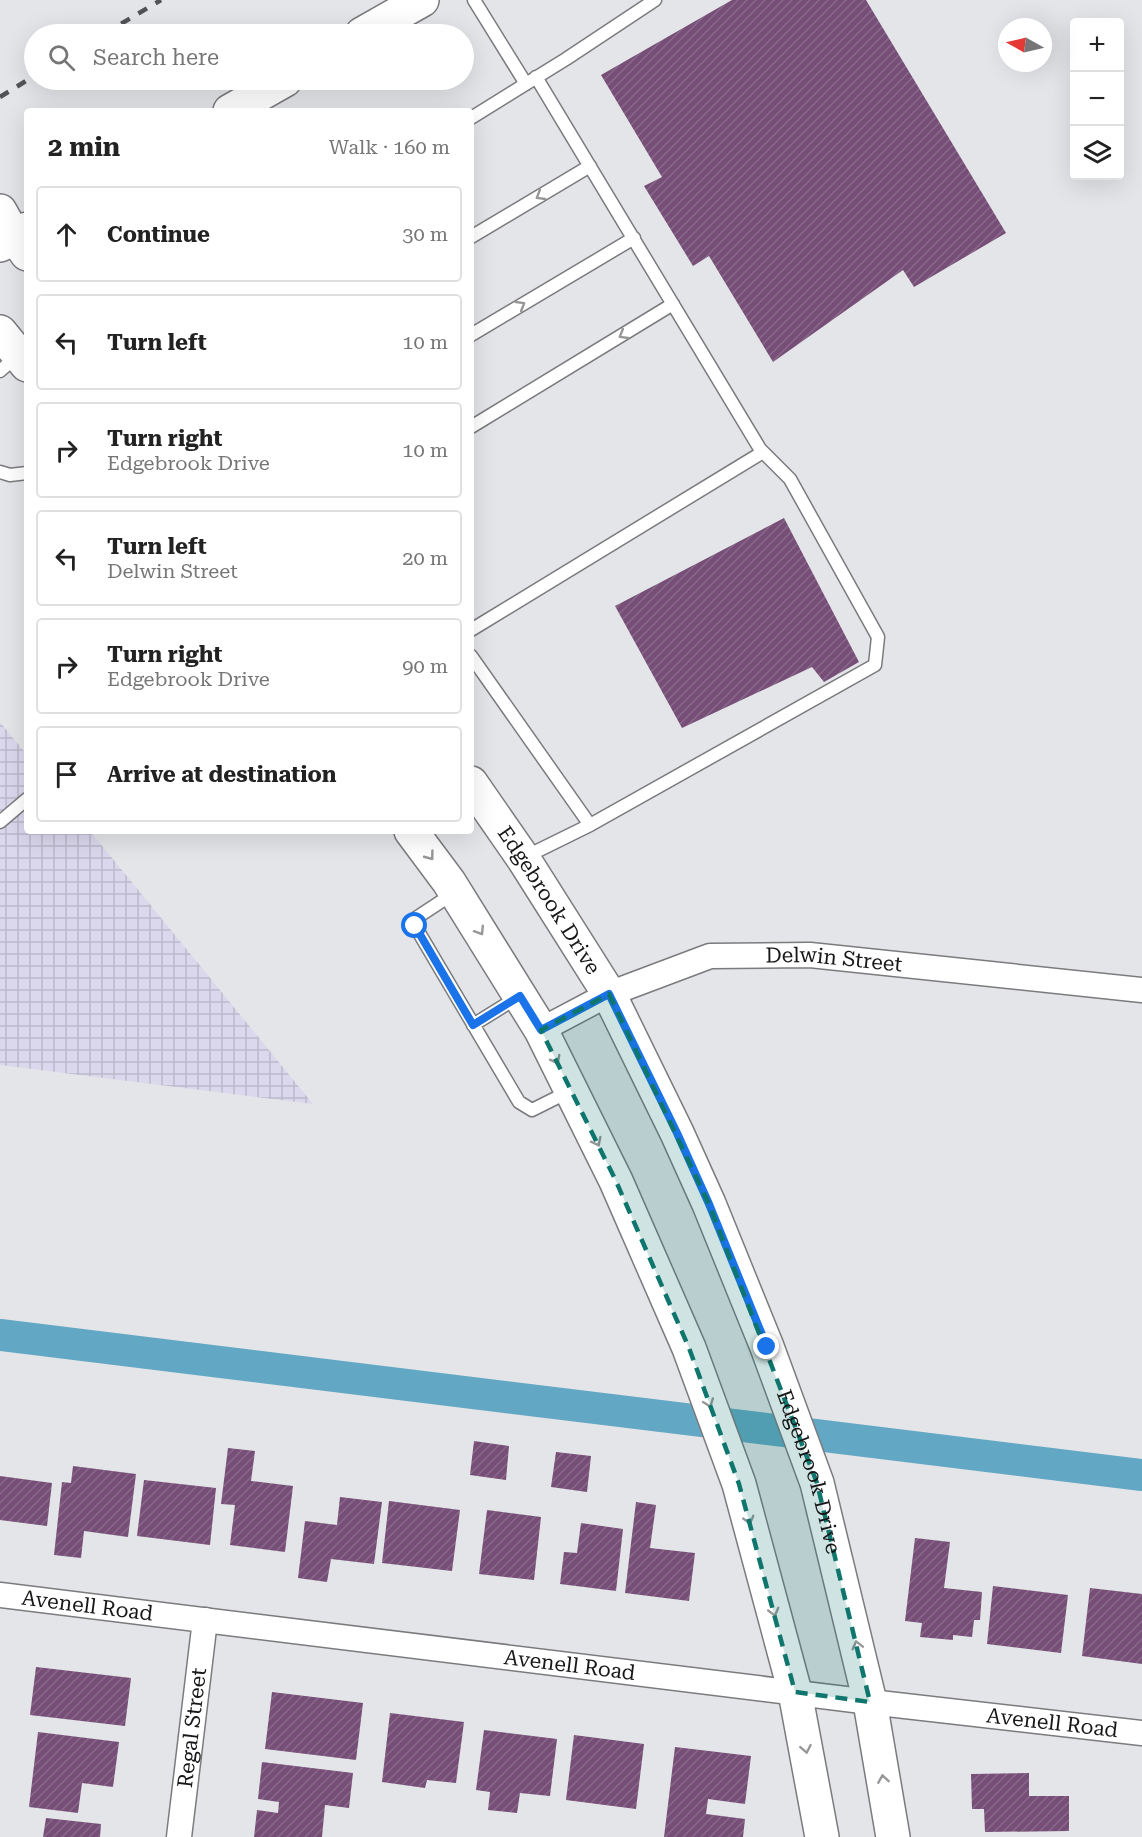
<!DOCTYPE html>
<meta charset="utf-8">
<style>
body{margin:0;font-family:"Roboto Serif",serif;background:#f6f6f6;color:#222}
.controls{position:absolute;right:18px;top:18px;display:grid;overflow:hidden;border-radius:6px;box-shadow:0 6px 24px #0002}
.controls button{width:54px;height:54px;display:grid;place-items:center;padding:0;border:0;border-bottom:2px solid #e0e0e0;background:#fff;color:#222;font:30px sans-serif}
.compass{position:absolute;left:998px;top:18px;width:54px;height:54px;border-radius:50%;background:#fff;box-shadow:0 6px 24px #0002;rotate:278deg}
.stop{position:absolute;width:18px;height:18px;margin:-14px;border:4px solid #1a73e8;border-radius:50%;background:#fff}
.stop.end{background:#1a73e8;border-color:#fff;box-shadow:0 2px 6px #0008}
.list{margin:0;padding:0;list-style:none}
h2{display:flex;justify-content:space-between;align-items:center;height:78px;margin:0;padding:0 24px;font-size:26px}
h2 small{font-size:20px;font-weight:400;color:#767676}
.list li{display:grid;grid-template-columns:39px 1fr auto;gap:18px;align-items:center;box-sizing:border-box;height:96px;margin:0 12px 12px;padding:0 12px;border:2px solid #e0e0e0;border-radius:6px}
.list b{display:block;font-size:22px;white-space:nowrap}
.list p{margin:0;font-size:20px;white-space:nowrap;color:#767676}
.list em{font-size:20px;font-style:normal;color:#767676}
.icon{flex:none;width:33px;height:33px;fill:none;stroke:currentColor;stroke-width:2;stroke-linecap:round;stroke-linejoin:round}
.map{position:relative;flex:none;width:1142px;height:1837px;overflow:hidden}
.search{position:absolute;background:#fff;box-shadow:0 6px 24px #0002;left:24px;top:24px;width:450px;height:66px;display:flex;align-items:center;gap:15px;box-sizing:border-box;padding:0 21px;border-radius:33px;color:#767676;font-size:22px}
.panel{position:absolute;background:#fff;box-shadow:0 6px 24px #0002;left:24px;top:108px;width:450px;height:726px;border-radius:6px}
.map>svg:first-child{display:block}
.industrial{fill:url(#industrial-grid)}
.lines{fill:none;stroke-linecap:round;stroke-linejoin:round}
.canal{stroke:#62a7c3;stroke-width:32}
.building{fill:url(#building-hatch)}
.service-casing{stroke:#7b7b7e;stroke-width:15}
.minor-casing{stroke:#7b7b7e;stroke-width:27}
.secondary-casing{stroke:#7b7b7e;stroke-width:36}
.primary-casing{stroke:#7b7b7e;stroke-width:36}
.service{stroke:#fff;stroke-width:12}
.minor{stroke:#fff;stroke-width:24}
.secondary{stroke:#fff;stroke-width:33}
.primary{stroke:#fff;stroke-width:33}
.rail{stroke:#525354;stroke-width:4.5;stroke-dasharray:10 10;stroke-linecap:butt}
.oneway{stroke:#979797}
.route{stroke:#1a73e8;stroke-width:8}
.marked{fill:#0f766e;fill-opacity:0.2;stroke:#0f766e;stroke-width:4.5;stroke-dasharray:12 8;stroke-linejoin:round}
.labels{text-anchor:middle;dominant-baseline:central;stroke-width:6;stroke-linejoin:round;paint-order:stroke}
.street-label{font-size:21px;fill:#171718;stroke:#fff}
</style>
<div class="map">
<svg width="1142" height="1837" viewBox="0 0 1142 1837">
<defs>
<pattern id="industrial-grid" width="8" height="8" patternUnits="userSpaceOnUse" patternTransform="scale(1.5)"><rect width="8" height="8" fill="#dbd8ee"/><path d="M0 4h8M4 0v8" fill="none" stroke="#bbb9cb"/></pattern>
<pattern id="building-hatch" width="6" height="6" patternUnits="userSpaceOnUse" patternTransform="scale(1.5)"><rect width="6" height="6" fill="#764e77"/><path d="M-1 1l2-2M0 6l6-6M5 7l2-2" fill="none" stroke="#876988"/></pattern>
</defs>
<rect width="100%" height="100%" fill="#e4e5e8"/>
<!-- industrial -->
<path class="industrial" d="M0,722L27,755V831H90L313,1104L0,1065Z"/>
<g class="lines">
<!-- canal -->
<path class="canal" d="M0,1335L1142,1475"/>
</g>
<!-- building -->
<path class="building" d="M732,0H866L1006,233L914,287L903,270L773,362L709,256L693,266L644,186L662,177L601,75Z
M784,518L859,662L824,682L812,667L682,728L615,606Z
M474,1441L509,1446L506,1480L470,1475Z
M228,1448L255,1451L251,1481L293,1486L285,1552L230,1545L235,1505L221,1504Z
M556,1452L591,1456L587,1492L551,1487Z
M73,1466L136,1474L128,1537L84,1531L81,1558L54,1555L62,1482L71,1483Z
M0,1476L52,1483L47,1526L0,1520Z
M144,1480L216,1488L210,1545L137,1536Z
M340,1497L382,1502L374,1564L331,1559L327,1582L298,1578L305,1521L337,1525Z
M389,1501L460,1510L452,1571L382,1563Z
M636,1502L656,1505L650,1548L695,1553L689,1601L625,1593Z
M487,1510L541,1517L534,1580L479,1574Z
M581,1523L623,1529L616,1591L560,1584L564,1552L577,1553Z
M915,1538L950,1542L944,1588L982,1592L980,1620H974L972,1637L953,1635V1640L920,1637L922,1623L905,1621Z
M993,1586L1068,1595L1061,1653L987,1644Z
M1090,1588L1142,1594V1664L1082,1656Z
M36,1667L131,1678L125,1726L30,1715Z
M272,1692L363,1703L356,1760L265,1749Z
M390,1713L464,1722L456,1783L427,1780L425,1788L382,1782Z
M484,1730L557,1739L550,1796L520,1793L517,1813L488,1810L490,1792L476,1790Z
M38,1732L119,1742L113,1787L82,1783L78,1813L29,1807Z
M574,1735L644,1744L636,1809L566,1800Z
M675,1747L751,1756L745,1804L708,1799L706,1814L745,1819L743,1837H664Z
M262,1762L353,1773L349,1808L325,1805L322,1837H254L257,1810L278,1813L279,1802L258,1799Z
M1029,1773V1796H1069V1831L985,1832L984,1809H972L971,1774Z
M46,1818L101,1824L100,1837H43Z"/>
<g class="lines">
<!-- service casing -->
<g class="service-casing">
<path id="service" d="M474,0L526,84
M536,77L760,449L790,479L878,637L875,665L590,825
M471,118L566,59L655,0
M471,237L590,166
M471,335L634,238
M0,371L17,356
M471,427L673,304
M0,472L10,475L27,473
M471,630L763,452
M471,656L590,825L523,858
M0,822L27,799
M454,893L416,918L415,926L519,1102L532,1110L570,1091
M473,1025L518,997"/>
</g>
<!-- minor casing -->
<g class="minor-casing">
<g id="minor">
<path id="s1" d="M541,1030L609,994L710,956L810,955L1142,990"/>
<path id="s2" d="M0,1595L870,1702L1142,1733"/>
<path id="s3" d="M179,1837L205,1620"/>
</g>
</g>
<!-- secondary casing -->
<g class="secondary-casing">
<g id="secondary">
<path d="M0,211L14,236L27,254"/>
<path d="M0,332L27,365"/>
<path id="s4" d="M471,783L523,858L609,994L677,1133L709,1204L767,1347L817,1483L870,1702L893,1837"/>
<path d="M411,831L449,882L541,1030L616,1181L689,1348L739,1484L795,1692L822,1837"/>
</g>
</g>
<!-- primary casing -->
<g class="primary-casing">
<path id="primary" d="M362,34L422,0
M230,111L285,80
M0,245L27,229"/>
</g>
<!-- service -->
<use href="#service" class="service"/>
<!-- minor -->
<use href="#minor" class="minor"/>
<!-- secondary -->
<use href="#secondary" class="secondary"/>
<!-- primary -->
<use href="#primary" class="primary"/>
<!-- rail -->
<path class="rail" d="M104,34L161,0
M0,97L34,76"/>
</g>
<!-- one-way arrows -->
<defs><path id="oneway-chevron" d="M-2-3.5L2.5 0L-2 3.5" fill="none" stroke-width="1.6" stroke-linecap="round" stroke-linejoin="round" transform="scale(1.5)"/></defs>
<g class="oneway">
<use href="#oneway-chevron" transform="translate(540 196) rotate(149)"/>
<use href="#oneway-chevron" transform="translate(521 305) rotate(-31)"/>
<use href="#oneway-chevron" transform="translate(623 335) rotate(149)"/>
<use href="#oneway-chevron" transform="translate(430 856) rotate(53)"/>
<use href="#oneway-chevron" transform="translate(480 931) rotate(58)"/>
<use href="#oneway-chevron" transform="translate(556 1060) rotate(63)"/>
<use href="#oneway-chevron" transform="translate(597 1142) rotate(63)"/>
<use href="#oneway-chevron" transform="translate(709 1403) rotate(70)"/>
<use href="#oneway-chevron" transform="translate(749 1520) rotate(75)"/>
<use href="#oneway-chevron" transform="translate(774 1612) rotate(75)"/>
<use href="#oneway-chevron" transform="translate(857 1645) rotate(-104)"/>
<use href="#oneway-chevron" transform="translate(806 1749) rotate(79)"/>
<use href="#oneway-chevron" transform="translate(883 1779) rotate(-99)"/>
</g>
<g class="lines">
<!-- route -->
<path class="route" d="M415,926L473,1025L520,996L541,1030L609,994L677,1133L709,1204L767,1347"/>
</g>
<!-- marked area -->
<path class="marked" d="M609,994L709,1204L817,1483L870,1702L795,1692L739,1484L689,1348L616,1181L541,1030Z"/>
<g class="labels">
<!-- street labels -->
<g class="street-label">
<text stroke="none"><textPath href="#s4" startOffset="141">Edgebrook Drive</textPath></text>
<text stroke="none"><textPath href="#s1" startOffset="309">Delwin Street</textPath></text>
<text stroke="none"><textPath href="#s4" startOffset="771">Edgebrook Drive</textPath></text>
<text stroke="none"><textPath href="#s2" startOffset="88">Avenell Road</textPath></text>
<text stroke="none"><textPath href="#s2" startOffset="574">Avenell Road</textPath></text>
<text stroke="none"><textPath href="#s2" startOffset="1060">Avenell Road</textPath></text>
<text stroke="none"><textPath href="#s3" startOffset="110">Regal Street</textPath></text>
</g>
</g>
</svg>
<div class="controls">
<button>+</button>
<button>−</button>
<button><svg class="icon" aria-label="layers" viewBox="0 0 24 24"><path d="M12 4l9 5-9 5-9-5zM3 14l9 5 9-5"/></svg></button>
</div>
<svg class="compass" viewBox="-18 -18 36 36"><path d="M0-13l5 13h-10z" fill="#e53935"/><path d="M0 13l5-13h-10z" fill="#767676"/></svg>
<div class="stop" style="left:415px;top:926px"></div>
<div class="stop end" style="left:767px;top:1347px"></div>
<div class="search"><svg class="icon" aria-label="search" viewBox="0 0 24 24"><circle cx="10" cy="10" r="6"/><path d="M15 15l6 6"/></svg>Search here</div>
<section class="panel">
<h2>2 min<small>Walk · 160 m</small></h2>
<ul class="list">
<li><svg class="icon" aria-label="ahead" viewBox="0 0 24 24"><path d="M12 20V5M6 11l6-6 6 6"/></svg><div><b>Continue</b></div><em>30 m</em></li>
<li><svg class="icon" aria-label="left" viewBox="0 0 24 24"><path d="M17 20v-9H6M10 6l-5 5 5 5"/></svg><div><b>Turn left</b></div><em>10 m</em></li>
<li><svg class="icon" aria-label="right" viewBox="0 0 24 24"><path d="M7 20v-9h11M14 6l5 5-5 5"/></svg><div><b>Turn right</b><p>Edgebrook Drive</p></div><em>10 m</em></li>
<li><svg class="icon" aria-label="left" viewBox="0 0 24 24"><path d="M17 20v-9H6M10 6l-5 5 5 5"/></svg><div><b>Turn left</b><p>Delwin Street</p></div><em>20 m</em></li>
<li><svg class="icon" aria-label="right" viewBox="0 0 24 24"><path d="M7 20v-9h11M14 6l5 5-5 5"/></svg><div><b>Turn right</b><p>Edgebrook Drive</p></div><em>90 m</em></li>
<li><svg class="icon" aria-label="arrive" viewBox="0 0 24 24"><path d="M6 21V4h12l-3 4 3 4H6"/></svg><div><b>Arrive at destination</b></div></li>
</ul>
</section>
</div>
